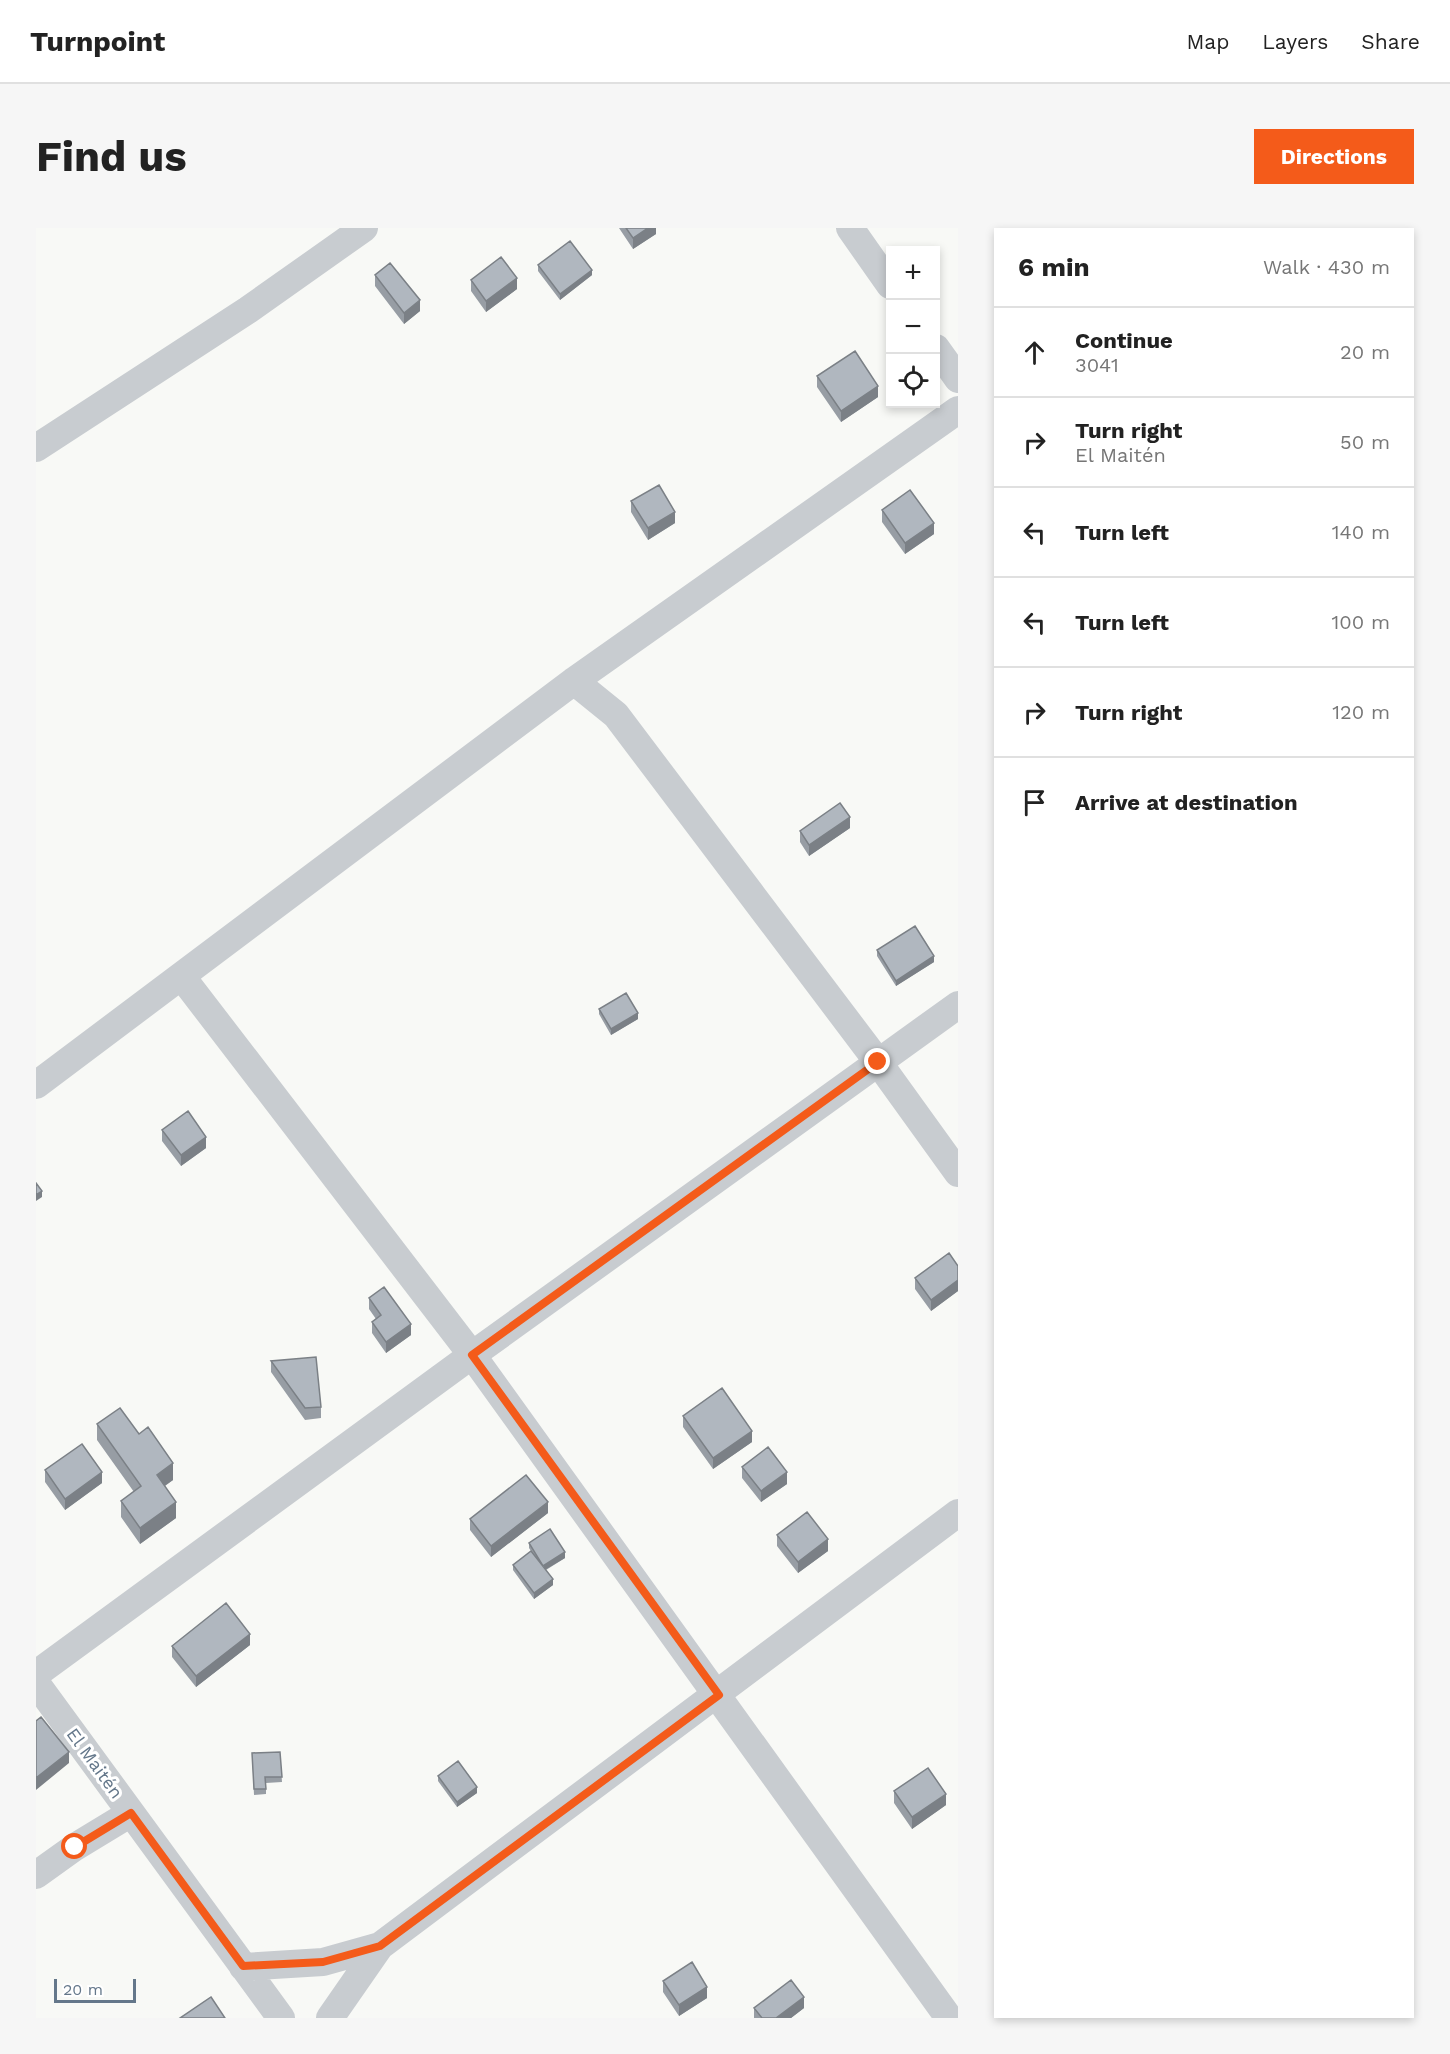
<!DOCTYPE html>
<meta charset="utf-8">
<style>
body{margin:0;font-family:"Work Sans",sans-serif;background:#f6f6f6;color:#222}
.controls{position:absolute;right:18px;top:18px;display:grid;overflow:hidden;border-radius:0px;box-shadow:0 3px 9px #0003}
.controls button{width:54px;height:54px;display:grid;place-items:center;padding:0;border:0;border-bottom:2px solid #e0e0e0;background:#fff;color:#222;font:30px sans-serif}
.scale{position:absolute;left:18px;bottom:15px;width:82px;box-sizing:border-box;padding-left:6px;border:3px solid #64778a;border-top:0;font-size:16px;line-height:21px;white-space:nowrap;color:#64778a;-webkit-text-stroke:4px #fff;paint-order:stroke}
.stop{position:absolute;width:18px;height:18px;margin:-14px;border:4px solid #f45b1a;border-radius:50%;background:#fff}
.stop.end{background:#f45b1a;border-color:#fff;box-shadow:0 2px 6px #0008}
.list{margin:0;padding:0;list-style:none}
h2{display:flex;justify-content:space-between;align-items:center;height:78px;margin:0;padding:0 24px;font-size:26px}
h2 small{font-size:20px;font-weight:400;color:#767676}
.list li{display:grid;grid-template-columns:39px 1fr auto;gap:18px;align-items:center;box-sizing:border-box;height:90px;padding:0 24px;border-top:2px solid #e0e0e0}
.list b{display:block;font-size:22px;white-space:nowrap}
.list p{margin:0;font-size:20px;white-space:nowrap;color:#767676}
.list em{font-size:20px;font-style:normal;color:#767676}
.icon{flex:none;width:33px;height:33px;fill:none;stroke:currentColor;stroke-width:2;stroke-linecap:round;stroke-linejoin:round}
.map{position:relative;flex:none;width:922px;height:1790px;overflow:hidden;border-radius:0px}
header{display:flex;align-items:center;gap:36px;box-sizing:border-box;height:84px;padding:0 30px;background:#fff;border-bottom:2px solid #e0e0e0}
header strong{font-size:28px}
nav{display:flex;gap:33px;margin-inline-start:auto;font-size:21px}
.intro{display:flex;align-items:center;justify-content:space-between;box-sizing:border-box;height:144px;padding:0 36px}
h1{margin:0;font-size:42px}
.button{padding:15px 27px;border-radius:0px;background:#f45b1a;color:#fff;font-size:21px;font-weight:700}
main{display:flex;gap:36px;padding:0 36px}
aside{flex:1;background:#fff;border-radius:0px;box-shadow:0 3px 9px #0003}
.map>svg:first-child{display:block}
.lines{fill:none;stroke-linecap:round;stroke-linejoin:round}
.street{stroke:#c8ccd0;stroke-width:28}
.wall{fill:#979da4}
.shaded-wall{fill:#7b8086}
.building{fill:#b0b7bf;stroke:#7b8086;stroke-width:1.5}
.route{stroke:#f45b1a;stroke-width:8}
.labels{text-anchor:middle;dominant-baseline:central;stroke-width:6;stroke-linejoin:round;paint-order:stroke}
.street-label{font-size:18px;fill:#64778a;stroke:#fff}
</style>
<header>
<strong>Turnpoint</strong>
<nav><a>Map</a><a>Layers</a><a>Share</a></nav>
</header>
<div class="intro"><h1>Find us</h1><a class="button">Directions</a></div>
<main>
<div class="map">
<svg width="922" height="1790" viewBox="0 0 922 1790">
<rect width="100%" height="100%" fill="#f8f9f6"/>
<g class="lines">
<!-- street -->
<path class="street" d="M814,0L854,57
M900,120L922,151
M0,220L212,82L328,0
M538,453L580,487L842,834L922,945
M146,749L436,1127L913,1790
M0,857L538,453L922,182
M0,1446L436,1127L922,777
M0,1455L245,1790
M0,1647L39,1619L95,1585
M207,1739L287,1734L344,1718
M294,1790L344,1718L922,1285"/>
</g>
<!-- wall -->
<path class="wall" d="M583,0H620V6L597,21Z
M502,37L556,47L524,72L502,43Z
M339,47L384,83L368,96L339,58Z
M435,52L481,61L450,84L435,63Z
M781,148L842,169L805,194L781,159Z
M595,273L639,295L612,312L595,284Z
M846,282L898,306L869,326L846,294Z
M814,600L773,628L764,614V603Z
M841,722L898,734L860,758L841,728Z
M563,781L602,791L575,807L563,786Z
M126,902L170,920L145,938L126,913Z
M922,1038V1063L895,1083L879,1061V1050Z
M333,1070L375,1107L350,1125L336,1105V1094L340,1091L333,1081Z
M235,1133L285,1179V1190L269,1192L235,1144Z
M647,1188L716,1214L677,1241L647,1199Z
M61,1196L103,1206L137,1252L129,1258L140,1290L104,1316L85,1289V1273L98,1264L61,1212Z
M706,1239L751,1256L725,1274L706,1250Z
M9,1242L66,1255L29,1282L9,1254Z
M512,1285L455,1329L434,1302V1291Z
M741,1307L792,1323L762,1345L741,1318Z
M493,1315L529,1330L510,1342L517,1357L498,1371L477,1342V1337L495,1323L493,1320Z
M214,1417L160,1459L136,1429V1418Z
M244,1524L246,1554L230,1555V1566L218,1567L216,1525Z
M402,1548L441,1565L421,1579L402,1553Z
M858,1563L910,1577L876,1601L858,1575Z
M627,1753L671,1770L643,1788L627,1764Z
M718,1780H768L755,1790H718Z"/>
<!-- shaded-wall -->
<path class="shaded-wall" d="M612,0H620V6L597,21V10Z
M556,42V47L524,72V66Z
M481,50V61L450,84V73Z
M384,72V83L368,96V85Z
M842,158V169L805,194V183Z
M639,284V295L612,312V300Z
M898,295V306L869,326V315Z
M814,589V600L773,628V617Z
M898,728V734L860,758V753Z
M602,785V791L575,807V801Z
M170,909V920L145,938V927Z
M6,963V969L0,973V967Z
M922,1052V1063L895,1083V1072Z
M375,1096V1107L350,1125V1114Z
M716,1203V1214L677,1241V1230Z
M137,1235V1252L121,1263V1247Z
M66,1244V1255L29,1282V1271Z
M751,1244V1256L725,1274V1263Z
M140,1274V1290L104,1316V1300Z
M512,1274V1285L455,1329V1318Z
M792,1311V1323L762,1345V1334Z
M529,1324V1330L507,1343V1338Z
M517,1351V1357L498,1371V1365Z
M214,1406V1417L160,1459V1448Z
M33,1524V1535L0,1562V1550Z
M441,1559V1565L421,1579V1574Z
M910,1566V1577L876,1601V1589Z
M671,1759V1770L643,1788V1777Z
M768,1769V1780L755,1790H740Z"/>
<!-- building -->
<path class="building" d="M590,0H612L597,10Z
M534,13L556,42L524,66L502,37Z
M465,29L481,50L450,73L435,52Z
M354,35L384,72L368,85L339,47Z
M819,123L842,158L805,183L781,148Z
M623,257L639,284L612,300L595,273Z
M874,262L898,295L869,315L846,282Z
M804,575L814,589L773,617L764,603Z
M879,698L898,728L860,753L841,722Z
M590,765L602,785L575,801L563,781Z
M152,883L170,909L145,927L126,902Z
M0,955L6,963L0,967Z
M913,1025L922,1038V1052L895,1072L879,1050Z
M348,1059L375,1096L350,1114L336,1094L345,1087L333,1070Z
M280,1129L285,1179L269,1180L235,1133Z
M686,1160L716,1203L677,1230L647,1188Z
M84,1180L103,1206L112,1199L137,1235L121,1247L140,1274L104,1300L85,1273L105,1258L61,1196Z
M46,1216L66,1244L29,1271L9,1242Z
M732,1219L751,1244L725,1263L706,1239Z
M490,1247L512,1274L455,1318L434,1291Z
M771,1284L792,1311L762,1334L741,1307Z
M514,1301L529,1324L507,1338L493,1315Z
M495,1323L517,1351L498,1365L477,1337Z
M190,1375L214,1406L160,1448L136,1418Z
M5,1489L33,1524L0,1550V1493Z
M244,1524L246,1549H229L230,1561H218L216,1525Z
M422,1533L441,1559L421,1574L402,1548Z
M892,1540L910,1566L876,1589L858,1563Z
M656,1734L671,1759L643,1777L627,1753Z
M755,1752L768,1769L740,1790H726L718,1780Z
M175,1769L189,1790H144Z"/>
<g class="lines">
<!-- route -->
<path class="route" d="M39,1619L95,1585L207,1738L287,1734L344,1718L683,1467L436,1127L842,834"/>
</g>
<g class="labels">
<!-- street labels -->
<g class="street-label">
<text transform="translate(59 1535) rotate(54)">El Maitén</text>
</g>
</g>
</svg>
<div class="controls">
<button>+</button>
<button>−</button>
<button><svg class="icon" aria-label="locate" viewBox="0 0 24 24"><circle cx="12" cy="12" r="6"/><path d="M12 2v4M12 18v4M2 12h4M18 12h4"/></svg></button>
</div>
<div class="scale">20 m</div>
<div class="stop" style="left:39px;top:1619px"></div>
<div class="stop end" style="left:842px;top:834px"></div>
</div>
<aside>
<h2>6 min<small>Walk · 430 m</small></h2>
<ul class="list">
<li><svg class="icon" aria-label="ahead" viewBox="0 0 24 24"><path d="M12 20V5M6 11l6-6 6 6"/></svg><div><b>Continue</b><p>3041</p></div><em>20 m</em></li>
<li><svg class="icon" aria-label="right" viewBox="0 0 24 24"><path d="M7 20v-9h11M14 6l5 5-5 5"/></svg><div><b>Turn right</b><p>El Maitén</p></div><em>50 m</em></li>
<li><svg class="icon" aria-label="left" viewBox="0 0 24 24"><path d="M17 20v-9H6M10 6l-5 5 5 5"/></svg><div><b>Turn left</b></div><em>140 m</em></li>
<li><svg class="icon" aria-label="left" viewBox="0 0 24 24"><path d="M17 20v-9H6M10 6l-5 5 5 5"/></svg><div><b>Turn left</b></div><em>100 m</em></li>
<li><svg class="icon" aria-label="right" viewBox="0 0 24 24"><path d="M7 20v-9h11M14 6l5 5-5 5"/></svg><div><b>Turn right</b></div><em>120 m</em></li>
<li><svg class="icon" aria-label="arrive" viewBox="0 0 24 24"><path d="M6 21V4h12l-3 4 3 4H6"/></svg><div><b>Arrive at destination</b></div></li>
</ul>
</aside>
</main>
